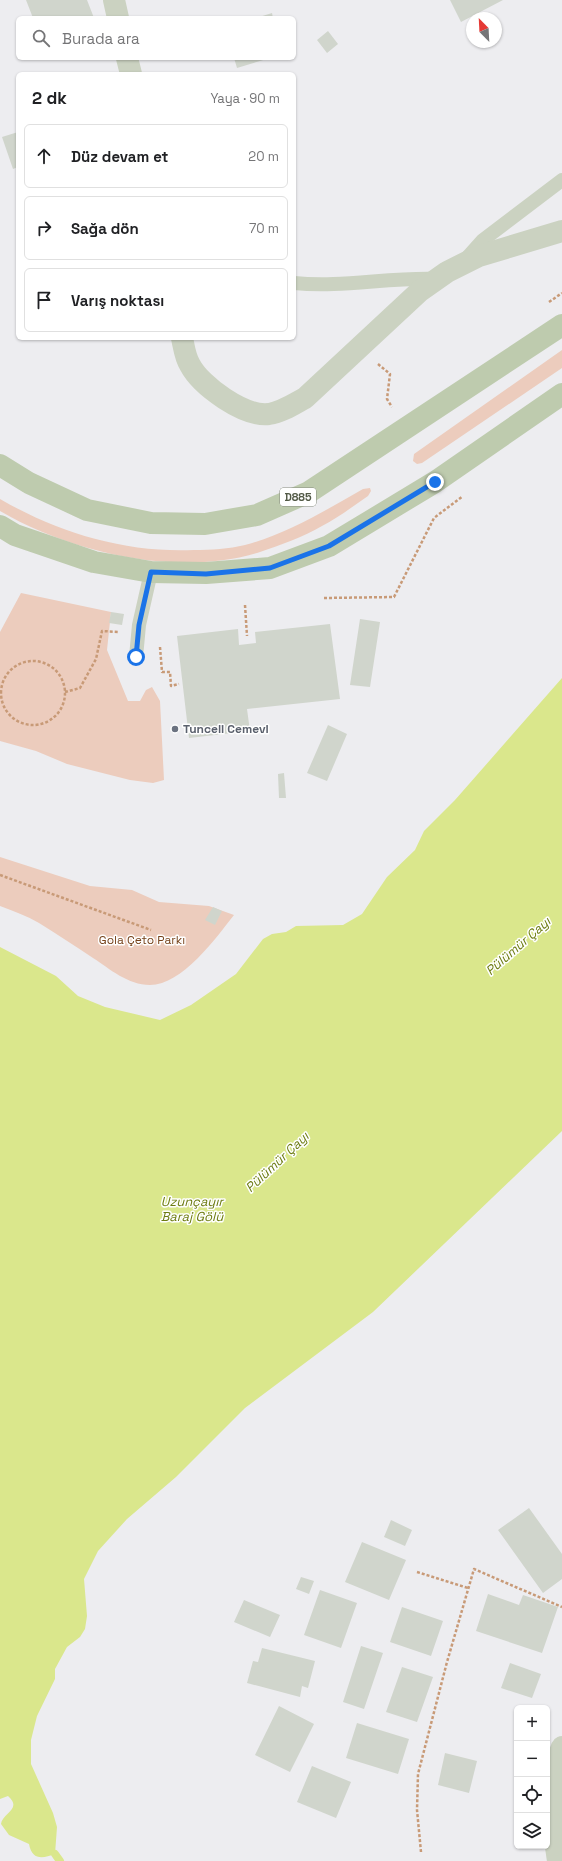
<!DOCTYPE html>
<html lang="tr">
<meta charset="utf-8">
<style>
body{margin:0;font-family:"Space Grotesk",sans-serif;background:#f6f6f6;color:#202124}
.controls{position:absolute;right:12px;bottom:12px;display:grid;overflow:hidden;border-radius:6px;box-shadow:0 1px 3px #0004}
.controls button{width:36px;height:36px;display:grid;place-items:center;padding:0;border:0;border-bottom:1px solid #e0e0e0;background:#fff;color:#202124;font:20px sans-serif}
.compass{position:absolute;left:466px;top:12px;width:36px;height:36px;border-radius:50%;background:#fff;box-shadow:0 1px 3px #0004;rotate:336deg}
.stop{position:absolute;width:12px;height:12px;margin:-9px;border:3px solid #1a73e8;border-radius:50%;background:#fff}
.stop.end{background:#1a73e8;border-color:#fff;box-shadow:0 1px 4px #0008}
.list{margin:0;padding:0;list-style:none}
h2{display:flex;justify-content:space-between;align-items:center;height:52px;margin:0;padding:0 16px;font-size:17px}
h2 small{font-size:13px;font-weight:400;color:#757577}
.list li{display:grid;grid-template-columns:26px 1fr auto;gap:12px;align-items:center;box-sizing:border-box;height:64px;margin:0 8px 8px;padding:0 8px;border:1px solid #e0e0e0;border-radius:6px}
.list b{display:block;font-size:15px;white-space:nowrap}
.list em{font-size:13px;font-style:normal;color:#757577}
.icon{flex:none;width:22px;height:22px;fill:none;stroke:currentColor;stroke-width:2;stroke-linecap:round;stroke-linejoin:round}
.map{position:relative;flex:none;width:562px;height:1861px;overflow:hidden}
.search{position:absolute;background:#fff;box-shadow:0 1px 3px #0004;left:16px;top:16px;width:280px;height:44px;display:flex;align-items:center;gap:10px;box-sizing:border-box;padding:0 14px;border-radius:6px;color:#757577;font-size:15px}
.panel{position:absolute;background:#fff;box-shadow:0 1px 3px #0004;left:16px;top:72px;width:280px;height:268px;border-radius:6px}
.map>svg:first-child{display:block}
.green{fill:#ecccbd}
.water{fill:#dae78c}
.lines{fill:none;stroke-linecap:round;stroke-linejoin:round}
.stream{stroke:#dae78c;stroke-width:8}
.building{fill:#d0d5cc}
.path{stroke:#c89a77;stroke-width:2.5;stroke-dasharray:3 2;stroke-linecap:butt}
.service{stroke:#cbd2c1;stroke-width:14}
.minor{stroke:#cbd2c1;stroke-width:22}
.tertiary{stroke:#cbd2c1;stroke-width:22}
.primary{stroke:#becbae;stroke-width:22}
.route{stroke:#1a73e8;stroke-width:5}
.worship-dot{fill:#6b7280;stroke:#fff;stroke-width:1.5}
.labels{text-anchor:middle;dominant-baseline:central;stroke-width:3;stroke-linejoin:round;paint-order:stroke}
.shield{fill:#fff;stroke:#868b7e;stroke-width:1}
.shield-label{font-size:11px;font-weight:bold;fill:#525946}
.worship-label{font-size:12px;font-weight:bold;fill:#5b616d;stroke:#fff;text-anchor:start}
.park-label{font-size:12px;fill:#76431b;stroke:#fff}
.water-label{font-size:13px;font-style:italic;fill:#6d7c12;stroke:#fff}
</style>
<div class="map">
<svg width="562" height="1861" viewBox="0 0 562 1861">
<rect width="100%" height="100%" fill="#ededf0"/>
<!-- green -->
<path class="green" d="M562,350V368L422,463L417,464L413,461L414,454Z
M370,488L371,491L368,496C353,506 338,518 322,526C303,537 281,545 260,552C179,578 72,553 0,511V499C59,533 125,553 194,550C211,550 229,549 245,545C287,534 326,510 363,489Z
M21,593L111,612L107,650L128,701H140L146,690L152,687L160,701L164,780L153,783L130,780L67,764L36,751L0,741V632Z
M0,857L90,886L132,890L159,902L209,906L234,915C216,938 182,985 150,985C128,985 110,969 93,958C75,946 57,934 39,923C27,916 13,911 0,906Z"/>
<!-- water -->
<path class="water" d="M562,678V1131L373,1312L245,1408L176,1477L127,1519L98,1551L84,1579L87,1616L85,1629L80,1637L67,1647L55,1669V1679L37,1716L31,1740V1764L53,1813L57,1827L55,1854C42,1859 32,1860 29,1844L9,1835L1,1824C2,1813 23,1809 8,1796L0,1799V947L56,976L78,996L105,1007L160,1020L191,1005L236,974L263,939L272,934L286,932L296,926L343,925L362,914L387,877L415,850L424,831L455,800Z"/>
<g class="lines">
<!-- stream -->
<path class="stream" d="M55,1854L60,1861"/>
</g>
<!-- building -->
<path class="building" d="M26,0H87L94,18H33Z
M450,0H503L461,22Z
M272,13L273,18H256Z
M328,31L338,44L327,53L317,40Z
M234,58H270L237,68Z
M18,132V167L13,169L2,137Z
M111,612L124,614L122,625L109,623Z
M360,619L380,622L370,687L350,685Z
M330,624L340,699L247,709L250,731L189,738L177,636L238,629L239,645L256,643L255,632Z
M328,725L347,734L327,781L307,773Z
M284,773L286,798H279L278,774Z
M213,907L222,911L215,925L205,920Z
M529,1508L562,1554V1579L543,1593L498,1530Z
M391,1520L412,1530L405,1546L384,1537Z
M362,1542L406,1560L389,1600L345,1582Z
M301,1577L314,1581L309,1594L296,1589Z
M320,1590L357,1603L341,1648L304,1635Z
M488,1594L519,1605L523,1595L558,1607L542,1653L476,1631Z
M244,1600L280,1615L270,1637L234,1622Z
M402,1607L443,1621L431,1656L390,1642Z
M361,1646L383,1653L364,1709L343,1702Z
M262,1648L315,1661L308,1688L302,1686L300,1697L247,1683L253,1661L258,1662Z
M510,1663L541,1674L532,1698L501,1688Z
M402,1667L433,1677L417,1722L386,1712Z
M279,1706L314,1724L290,1772L255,1755Z
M357,1723L409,1739L398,1774L346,1758Z
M445,1753L477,1761L469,1793L438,1785Z
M312,1766L351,1782L336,1818L297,1802Z"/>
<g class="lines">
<!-- path -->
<path class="path" d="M549,302L562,293
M378,364L390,374L387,399L392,407
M324,598L394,597L434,518L463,496
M245,605L247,636
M160,647L162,672H170L171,686L179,684
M1 693a32 32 0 1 1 64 0a32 32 0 1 1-64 0Z
M65,692L80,688L96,659L102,631L118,632
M0,875L151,930
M417,1572L468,1588
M421,1852L417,1810L418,1774L447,1662L474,1569L562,1607"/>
<!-- service -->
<path class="service" d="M466,259L483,240L562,180
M294,283C342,288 389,277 437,279
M136,657L139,625L151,572"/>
<!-- minor -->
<path class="minor" d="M114,0L118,18
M127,58L131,74
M182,338C184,347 185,357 190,365C201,386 244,417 269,414C282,412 294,404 305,398L420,291L447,272L479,256L562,231"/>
<!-- tertiary -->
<path class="tertiary" d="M558,1861L552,1819V1773L562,1747"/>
<!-- primary -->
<path class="primary" d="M0,465L29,483L87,510L151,523L205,524L257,515L309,492L562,325
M0,526L15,535L94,562L151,572L206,573L270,568L329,546L435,482L562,394"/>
</g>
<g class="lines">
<!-- route -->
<path class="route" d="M136,657L139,625L151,572L206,574L270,568L329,546L435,482"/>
</g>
<!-- markers -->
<circle class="worship-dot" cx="175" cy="729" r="4"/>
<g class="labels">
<!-- shield labels -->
<rect class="shield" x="280" y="488" width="36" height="18" rx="3"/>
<g class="shield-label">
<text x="298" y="497">D885</text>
</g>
<!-- worship labels -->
<g class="worship-label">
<text x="183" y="729">Tunceli Cemevi</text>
</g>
<!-- park labels -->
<g class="park-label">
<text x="142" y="940">Gola Çeto Parkı</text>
</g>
<!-- water labels -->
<g class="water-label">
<text transform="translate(518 946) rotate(-41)">Pülümür Çayı</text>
<text transform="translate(277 1162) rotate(-43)">Pülümür Çayı</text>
<text x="192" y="1201">Uzunçayır<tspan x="192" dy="15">Baraj Gölü</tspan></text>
</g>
</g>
</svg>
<div class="controls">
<button>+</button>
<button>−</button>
<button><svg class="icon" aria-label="locate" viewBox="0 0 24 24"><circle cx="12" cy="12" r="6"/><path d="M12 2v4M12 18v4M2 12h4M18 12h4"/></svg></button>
<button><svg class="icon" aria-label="layers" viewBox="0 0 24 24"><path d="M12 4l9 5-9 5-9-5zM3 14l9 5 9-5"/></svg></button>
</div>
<svg class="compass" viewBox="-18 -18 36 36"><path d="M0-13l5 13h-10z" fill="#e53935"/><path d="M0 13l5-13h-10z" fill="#757577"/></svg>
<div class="stop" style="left:136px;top:657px"></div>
<div class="stop end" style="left:435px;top:482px"></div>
<div class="search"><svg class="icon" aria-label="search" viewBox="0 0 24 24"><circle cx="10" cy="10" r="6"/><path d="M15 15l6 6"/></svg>Burada ara</div>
<section class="panel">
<h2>2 dk<small>Yaya · 90 m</small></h2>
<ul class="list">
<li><svg class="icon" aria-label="ahead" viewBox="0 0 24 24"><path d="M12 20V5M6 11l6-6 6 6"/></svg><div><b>Düz devam et</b></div><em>20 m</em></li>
<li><svg class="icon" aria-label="right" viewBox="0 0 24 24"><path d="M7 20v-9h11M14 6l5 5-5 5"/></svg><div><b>Sağa dön</b></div><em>70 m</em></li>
<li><svg class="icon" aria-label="arrive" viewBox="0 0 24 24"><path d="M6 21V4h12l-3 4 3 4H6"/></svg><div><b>Varış noktası</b></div></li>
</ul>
</section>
</div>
